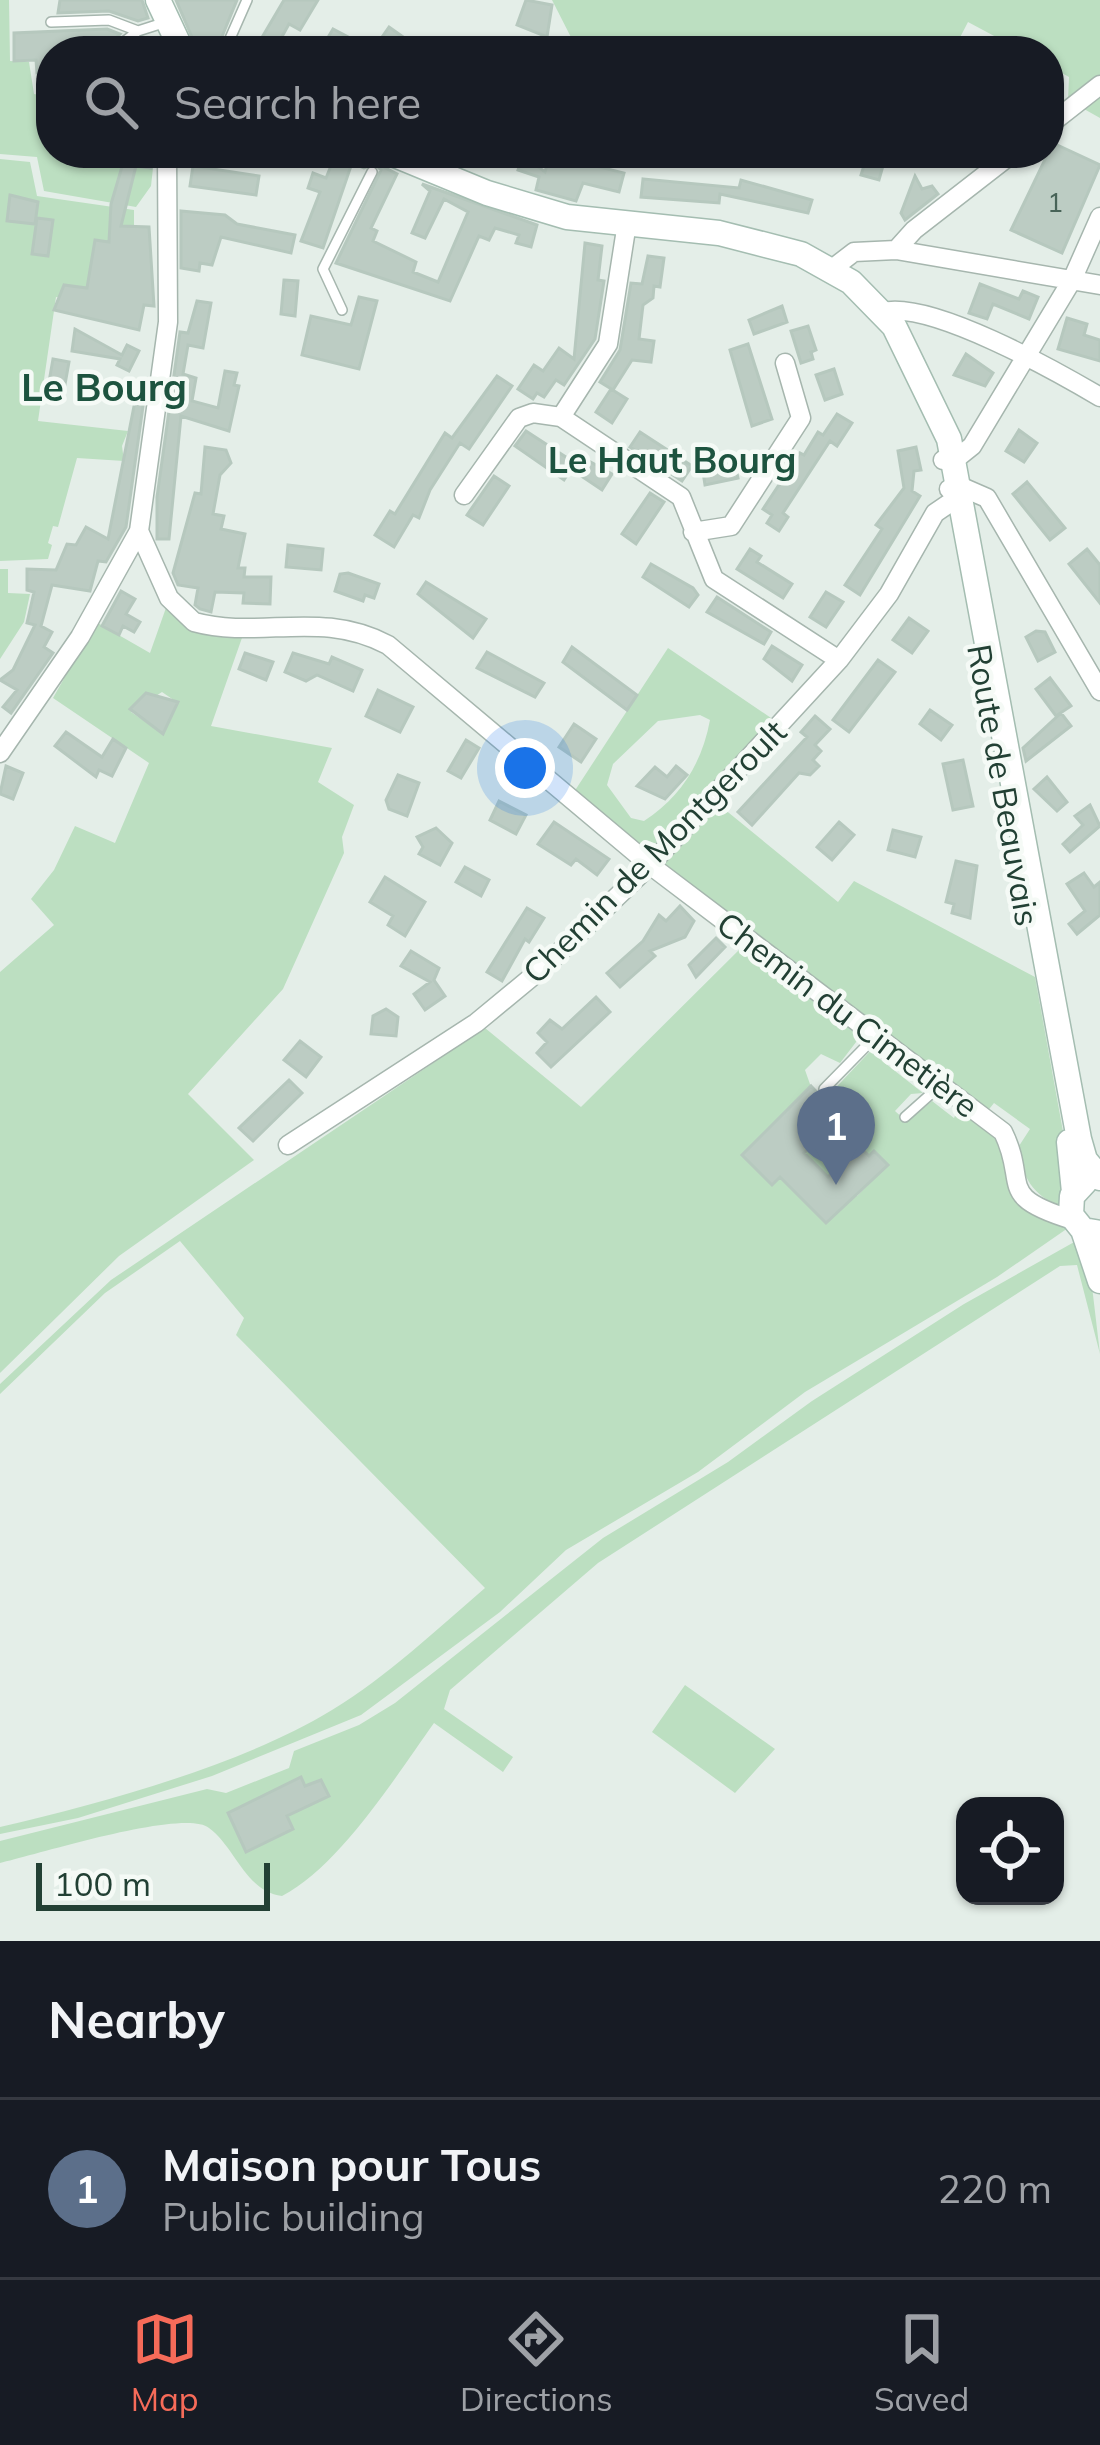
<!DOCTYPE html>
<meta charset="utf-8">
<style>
body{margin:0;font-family:Mulish,sans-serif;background:#242831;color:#f1f3f6}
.controls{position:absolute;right:36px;bottom:36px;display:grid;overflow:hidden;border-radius:24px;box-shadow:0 3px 9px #0004}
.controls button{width:108px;height:108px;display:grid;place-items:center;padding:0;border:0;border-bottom:3px solid #363941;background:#171b24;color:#f1f3f6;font:60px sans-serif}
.scale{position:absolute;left:36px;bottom:30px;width:234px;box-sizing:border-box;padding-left:12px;border:6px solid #224034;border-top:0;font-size:33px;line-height:42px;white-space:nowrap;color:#224034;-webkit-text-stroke:9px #f5faf6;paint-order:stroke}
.you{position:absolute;left:525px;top:768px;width:42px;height:42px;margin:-30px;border:9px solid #fff;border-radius:50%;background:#1a73e8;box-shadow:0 0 0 18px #1a73e833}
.badge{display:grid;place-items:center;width:78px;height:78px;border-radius:50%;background:#f66b59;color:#fff;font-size:39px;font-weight:700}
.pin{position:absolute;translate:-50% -99px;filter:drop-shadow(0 3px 6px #0008)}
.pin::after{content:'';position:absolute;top:63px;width:42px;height:36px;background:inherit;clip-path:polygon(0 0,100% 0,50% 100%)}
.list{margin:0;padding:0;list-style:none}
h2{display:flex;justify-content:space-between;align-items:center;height:156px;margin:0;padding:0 48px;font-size:51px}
h2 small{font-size:39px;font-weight:400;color:#9ea1a6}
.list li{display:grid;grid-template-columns:78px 1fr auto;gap:36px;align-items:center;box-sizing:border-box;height:180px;padding:0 48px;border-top:3px solid #363941}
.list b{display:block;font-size:45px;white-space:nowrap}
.list p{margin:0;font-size:39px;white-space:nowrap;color:#9ea1a6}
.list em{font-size:39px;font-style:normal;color:#9ea1a6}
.icon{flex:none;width:66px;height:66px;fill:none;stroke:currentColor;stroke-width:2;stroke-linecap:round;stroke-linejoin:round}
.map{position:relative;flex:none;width:1100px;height:1941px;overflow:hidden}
.search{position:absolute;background:#171b24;box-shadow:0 3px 9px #0004;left:36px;right:36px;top:36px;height:132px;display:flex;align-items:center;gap:30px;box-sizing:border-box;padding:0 42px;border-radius:48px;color:#9ea1a6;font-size:45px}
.sheet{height:336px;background:#171b24}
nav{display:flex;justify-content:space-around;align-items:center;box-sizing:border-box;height:168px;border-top:3px solid #363941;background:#171b24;font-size:33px;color:#9ea1a6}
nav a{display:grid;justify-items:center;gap:6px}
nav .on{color:#f66b59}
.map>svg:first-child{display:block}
.green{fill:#bcdfc1;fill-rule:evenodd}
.building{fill:#bcccc3;stroke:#b6c8be;stroke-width:3}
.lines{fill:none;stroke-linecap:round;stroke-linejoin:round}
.service-casing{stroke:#a6b6ae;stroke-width:12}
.minor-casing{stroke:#a6b6ae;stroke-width:21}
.secondary-casing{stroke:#a4bdb1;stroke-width:27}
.service{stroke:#fff;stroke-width:9}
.minor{stroke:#fff;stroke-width:18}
.secondary{stroke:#fff;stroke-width:24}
.labels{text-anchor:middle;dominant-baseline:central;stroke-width:9;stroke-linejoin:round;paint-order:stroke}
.number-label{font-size:27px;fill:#486358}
.street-label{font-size:33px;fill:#224034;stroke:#f5faf6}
.neighbourhood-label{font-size:36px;font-weight:bold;fill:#1d533f;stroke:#f5faf6}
.quarter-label{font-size:39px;font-weight:bold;fill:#1d533f;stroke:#f5faf6}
</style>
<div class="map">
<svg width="1100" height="1941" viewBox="0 0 1100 1941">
<rect width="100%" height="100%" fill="#e4eee8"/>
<!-- green -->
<path class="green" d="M0,0H9L10,61L29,62L34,94L51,97V153H120L119,165L153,168L151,186L136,207L44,191L37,157L0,154Z
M552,0H1100V118L1068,100L1069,77L1049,66V51H1022L968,22L953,51H578Z
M0,159L30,162L37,196L134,210V226L111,227L106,260L92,258L84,302L56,297L38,421L128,431L122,446L124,461L77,458L58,527L53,526L48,543L52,545L48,559L0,561Z
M0,569H8V593L30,594L24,622L0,659Z
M167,605L243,635L211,726L332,748L318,782L354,805L342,837L344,853L283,989L188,1094L254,1160L119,1256L0,1373V972L54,925L31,899L54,870L75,826L115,843L149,763L53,698L96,622L150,653ZM162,692L178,703L162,733L131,712Z
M668,648L774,720L656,843L638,845L574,792ZM700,715L710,720C702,763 681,797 644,821L631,818L607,785L613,764L658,721Z
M718,804L838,902L854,881L1035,977L1068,1159L1062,1207C1032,1195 1022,1178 1019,1146L1030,1129L994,1103L986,1113L666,869V858Z
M745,944L863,1033L840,1063L821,1054L805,1070L811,1087L742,1155L771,1185L840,1117L824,1100L879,1042L876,1056L923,1093L911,1094L895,1111L907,1122L932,1101L954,1118L959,1106L999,1136C1005,1186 1018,1211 1068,1228L997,1277L805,1392L698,1472L566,1550L500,1612L361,1715L212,1776L78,1818L0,1834V1827C103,1803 242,1765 332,1710C388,1676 436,1630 485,1588L236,1335L244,1318L180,1241L105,1293L0,1394V1384L111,1280L485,1028L581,1107ZM859,1146L869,1156L875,1151L888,1165L857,1196L796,1192L828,1177Z
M1076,1241L1089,1261L1100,1354L1077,1265L1060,1266L598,1563L450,1690L444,1709L513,1757L503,1772L434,1723C396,1776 340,1866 282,1896C245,1891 236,1848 209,1828C184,1808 36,1855 0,1863V1841L207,1789L226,1793L289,1768L294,1751L359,1725L395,1703L603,1538L728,1462L812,1401L964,1304ZM274,1790L293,1829L246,1851L228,1813Z
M685,1685L775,1749L735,1793L652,1732Z"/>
<!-- building -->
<path class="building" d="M60,0H142L148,18L138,21L109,11L58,13Z
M176,0H237L216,51H198Z
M284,0H318L300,30L289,24L274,51H254Z
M526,0L552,5L547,37L517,25Z
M389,27L423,51H320L333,29L373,50Z
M107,29L120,34L102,51H51V72L37,73L36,60L14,61V33Z
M1053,143L1100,165L1062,253L1011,230Z
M126,153L154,156L151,168L136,166L121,226L149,227L154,306L144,305L139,330L54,310L64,285L87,288L95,240L109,242L111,204Z
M328,153H371L378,164L397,174L371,228L377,231L373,241L416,262L413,272L438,282L468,212L444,199L425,238L412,233L430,191L422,184L537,225L531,247L516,243L519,235L495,228L489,240L479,236L450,301L336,263L381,170L375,164L364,168L352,163L323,248L301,241L320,192L308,188L313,173L326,178L335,156Z
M550,153H577L575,161L624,173L619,192L583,183L576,201L536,190L539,177L518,170L523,155L545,172Z
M868,153L886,155L879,180L861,175Z
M193,166L259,176L256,195L190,186Z
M915,176L922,189L932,186L938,194L905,220L901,213Z
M643,179L739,188L741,180L812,200L808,213L720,194L719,203L641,197Z
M10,195L38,202L35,224L7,221Z
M181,211L225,215L237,224L295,235L291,253L221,237L212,265L200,263L199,271L181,268Z
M37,218L53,220L48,256L32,254Z
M585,243L602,246L598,280L604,281L595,339L564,385L556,380L544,397L537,393L533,399L518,389L534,365L543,371L559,348L574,359Z
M648,256L664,258L660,287L654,286L653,298L643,305L639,339L654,341L651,362L632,360L613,390L600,382L620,350L631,283L642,284Z
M284,280L298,281L295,316L281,314Z
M980,284L1019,299L1023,291L1038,297L1029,319L993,304L987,319L969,313Z
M359,297L377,301L359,369L302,355L311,316L351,325Z
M197,301L211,303L203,348L188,345L183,374L196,378L192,401L218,408L225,371L237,373L234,385L239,386L229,431L181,416L169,539H157V497L180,332L188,333Z
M782,306L787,322L754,334L749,320Z
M1067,318L1087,324L1084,335L1100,340V361L1058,349Z
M808,326L816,350L811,352L813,359L801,363L791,331Z
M75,329L122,355L127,345L139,351L129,371L117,365L120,359L72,351Z
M748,344L772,419L752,426L730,350Z
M966,354L993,373L985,386L954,375Z
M53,359L69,362L62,401L46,399Z
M834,369L842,394L825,400L816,375Z
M497,376L512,386L469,449L460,443L430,490L419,518L413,515L394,547L375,535L390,511L395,514L445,433L452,438Z
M611,389L627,399L612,423L596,412Z
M137,391L145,392L126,527L106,562L98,561L90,591L52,585L41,626L52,632L44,647L53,653L11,713L3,707L17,690L0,680L13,670L35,625L27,623L34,592L27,590V569L56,570L67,544L76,545L86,527L108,539Z
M837,414L852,423L837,446L830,441L783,513L788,517L779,531L767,523L772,515L763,509L800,453L804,455L818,432L823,435Z
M1019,430L1037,443L1024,462L1006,451Z
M526,431L575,463L564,480L515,446Z
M640,432L692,466L682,481L630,447Z
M205,447L226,450L231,463L220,475L213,514L224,516L221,529L245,534L238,568H245L244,577H271L270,604L243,603L244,593L215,592L211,612L200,609L195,605L198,588L178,585L173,573L195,493L201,494Z
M916,447L921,470L914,471L912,491L920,496L860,595L845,585L882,529L876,525L904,488L898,451Z
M580,456L612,474L602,490L571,469Z
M734,460L738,478L705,485L702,466Z
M494,476L509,486L483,525L467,515Z
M1027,482L1065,528L1050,540L1013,494Z
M650,493L664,502L636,544L622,534Z
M288,545L323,549L321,570L286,567Z
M750,549L761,556L757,562L792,584L783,598L737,569Z
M1087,549L1100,565V603L1069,564Z
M651,564L693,588L698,595L689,607L643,577Z
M348,573L379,584L374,598L365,595L363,601L335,591L340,574Z
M426,582L486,619L473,638L418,594Z
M121,591L135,599L126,614L140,622L134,632L123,626L119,635L102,626Z
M826,592L843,602L826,627L810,617Z
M717,597L771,632L764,644L707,612Z
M909,618L928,631L912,653L893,640Z
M1036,631L1045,632L1055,652L1038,661L1026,637Z
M772,646L802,665L792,681L764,659Z
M572,647L637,695L627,710L563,662Z
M487,652L544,683L535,697L477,668Z
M245,653L273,662L266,680L239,669Z
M293,653L329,664L332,657L362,670L353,691L317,675L306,681L285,672Z
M878,660L895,672L849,732L833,720Z
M1050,678L1071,706L1056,716L1036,689Z
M378,690L413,707L400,732L366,716Z
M146,693L178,702L163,734L130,709Z
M930,710L952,725L941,740L920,724Z
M1061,713L1071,726L1026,761L1023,748Z
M815,716L830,729L815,745L821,751L813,760L819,766L810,775L799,773L752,825L738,812L807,737L801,732Z
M574,724L596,739L581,762L559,747Z
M66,732L102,757L113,739L126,748L112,776L99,770L96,777L55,746Z
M466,740L479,748L461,778L448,771Z
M963,760L973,806L953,810L943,764Z
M6,766L23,773L13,799L0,794Z
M676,766L687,775L665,799L637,786L655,767L667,777Z
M398,775L419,783L407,816L389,809L386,800Z
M1047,777L1067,802L1057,811L1034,789Z
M499,801L526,815L516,834L490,820Z
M1090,805L1100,826L1070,852L1063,844L1083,825L1075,816Z
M554,822L609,859L597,875L576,859L571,865L538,844Z
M839,822L854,835L832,860L817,847Z
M436,828L452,843L440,865L419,854L423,847L417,837Z
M893,830L921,837L915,857L888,850Z
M956,861L977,866L970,918L952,913L954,904L946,902Z
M465,867L489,880L481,896L456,882Z
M1084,873L1094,887L1100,882V915L1077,934L1069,924L1085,911L1067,884Z
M385,877L425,902L405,936L388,925L393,916L370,902Z
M680,906L694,921L685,937L650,951L655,956L620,987L607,973L643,941L659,915L666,921Z
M527,908L544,918L529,942L525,939L502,981L487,972Z
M716,938L725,947L696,977L689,965Z
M411,951L439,968L434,980L445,996L425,1010L414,994L430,982L401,966Z
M596,997L610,1012L551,1067L537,1053L547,1042L538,1033L550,1020L562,1029Z
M386,1009L398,1017L396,1036L371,1034L373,1016Z
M300,1041L321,1057L306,1077L284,1060Z
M289,1080L302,1093L253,1141L239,1128Z
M811,1086L841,1117L804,1153L828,1177L859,1146L869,1156L874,1151L888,1165L826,1223L780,1177L772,1185L742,1155Z
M301,1777L305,1786L321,1780L329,1796L287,1816L293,1829L246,1852L228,1813Z"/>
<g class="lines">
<!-- service casing -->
<g class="service-casing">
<path id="service" d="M51,22L109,20L138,31
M225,50L247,0
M112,51L138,31L163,23
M342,310L323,269L372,172
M824,1089L878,1034
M905,1117L942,1084"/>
</g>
<!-- minor casing -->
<g class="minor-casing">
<path id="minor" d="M1049,125L1100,85
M627,223L608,344L561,417L681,497L714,579L839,660
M896,250L914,230L1013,153
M832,269L854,252L896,250L1100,285
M883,312C930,300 1056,371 1100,397
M943,460L957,458L972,446L1072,280L1100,217
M949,489L964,488L987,498L1100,691
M464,495L519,418L533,413L561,417
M139,531L169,598L194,622C260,640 320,609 388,645L650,865L1003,1132C1029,1185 994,1196 1073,1220
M693,532L731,526L801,418L785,363
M0,753L80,637L139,531L168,322L167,153
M288,1145L476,1023L545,966L650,865L839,660L889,594L935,513L960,496"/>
</g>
<!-- secondary casing -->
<g class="secondary-casing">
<path id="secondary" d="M158,0L182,51
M390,153L487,193L567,217L719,233L801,254L851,282L894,326L949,439L1079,1139L1085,1160L1100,1178
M1069,1142L1074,1192
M1085,1182L1072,1196L1071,1215L1083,1230L1100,1233
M1083,1230L1100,1281"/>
</g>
<!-- service -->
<use href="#service" class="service"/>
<!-- minor -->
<use href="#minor" class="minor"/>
<!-- secondary -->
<use href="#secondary" class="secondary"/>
</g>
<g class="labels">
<!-- number labels -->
<g class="number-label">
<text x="1055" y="202">1</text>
</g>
<!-- street labels -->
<g class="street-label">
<text transform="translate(1004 785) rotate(80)">Route de Beauvais</text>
<text transform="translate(654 851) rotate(-45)">Chemin de Montgeroult</text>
<text transform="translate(848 1014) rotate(37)">Chemin du Cimetière</text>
</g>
<!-- neighbourhood labels -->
<g class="neighbourhood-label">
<text x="672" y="459">Le Haut Bourg</text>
</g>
<!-- quarter labels -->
<g class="quarter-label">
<text x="104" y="386">Le Bourg</text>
</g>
</g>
</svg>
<div class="controls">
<button><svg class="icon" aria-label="locate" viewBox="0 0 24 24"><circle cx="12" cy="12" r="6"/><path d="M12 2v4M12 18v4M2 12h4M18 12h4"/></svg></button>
</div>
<div class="scale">100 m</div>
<div class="you"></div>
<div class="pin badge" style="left:836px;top:1185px;background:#5c6f8a">1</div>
<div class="search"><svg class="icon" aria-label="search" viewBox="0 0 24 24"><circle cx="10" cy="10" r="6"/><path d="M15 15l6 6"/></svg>Search here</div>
</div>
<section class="sheet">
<h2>Nearby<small></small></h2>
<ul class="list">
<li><span class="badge" style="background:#5c6f8a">1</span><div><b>Maison pour Tous</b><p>Public building</p></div><em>220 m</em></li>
</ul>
</section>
<nav>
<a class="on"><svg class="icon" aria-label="map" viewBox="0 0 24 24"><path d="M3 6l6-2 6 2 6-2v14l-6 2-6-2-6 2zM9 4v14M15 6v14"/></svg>Map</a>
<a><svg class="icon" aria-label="directions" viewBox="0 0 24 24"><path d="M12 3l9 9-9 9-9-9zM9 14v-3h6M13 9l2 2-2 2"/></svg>Directions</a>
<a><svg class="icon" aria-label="saved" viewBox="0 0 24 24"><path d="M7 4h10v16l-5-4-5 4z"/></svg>Saved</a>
</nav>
